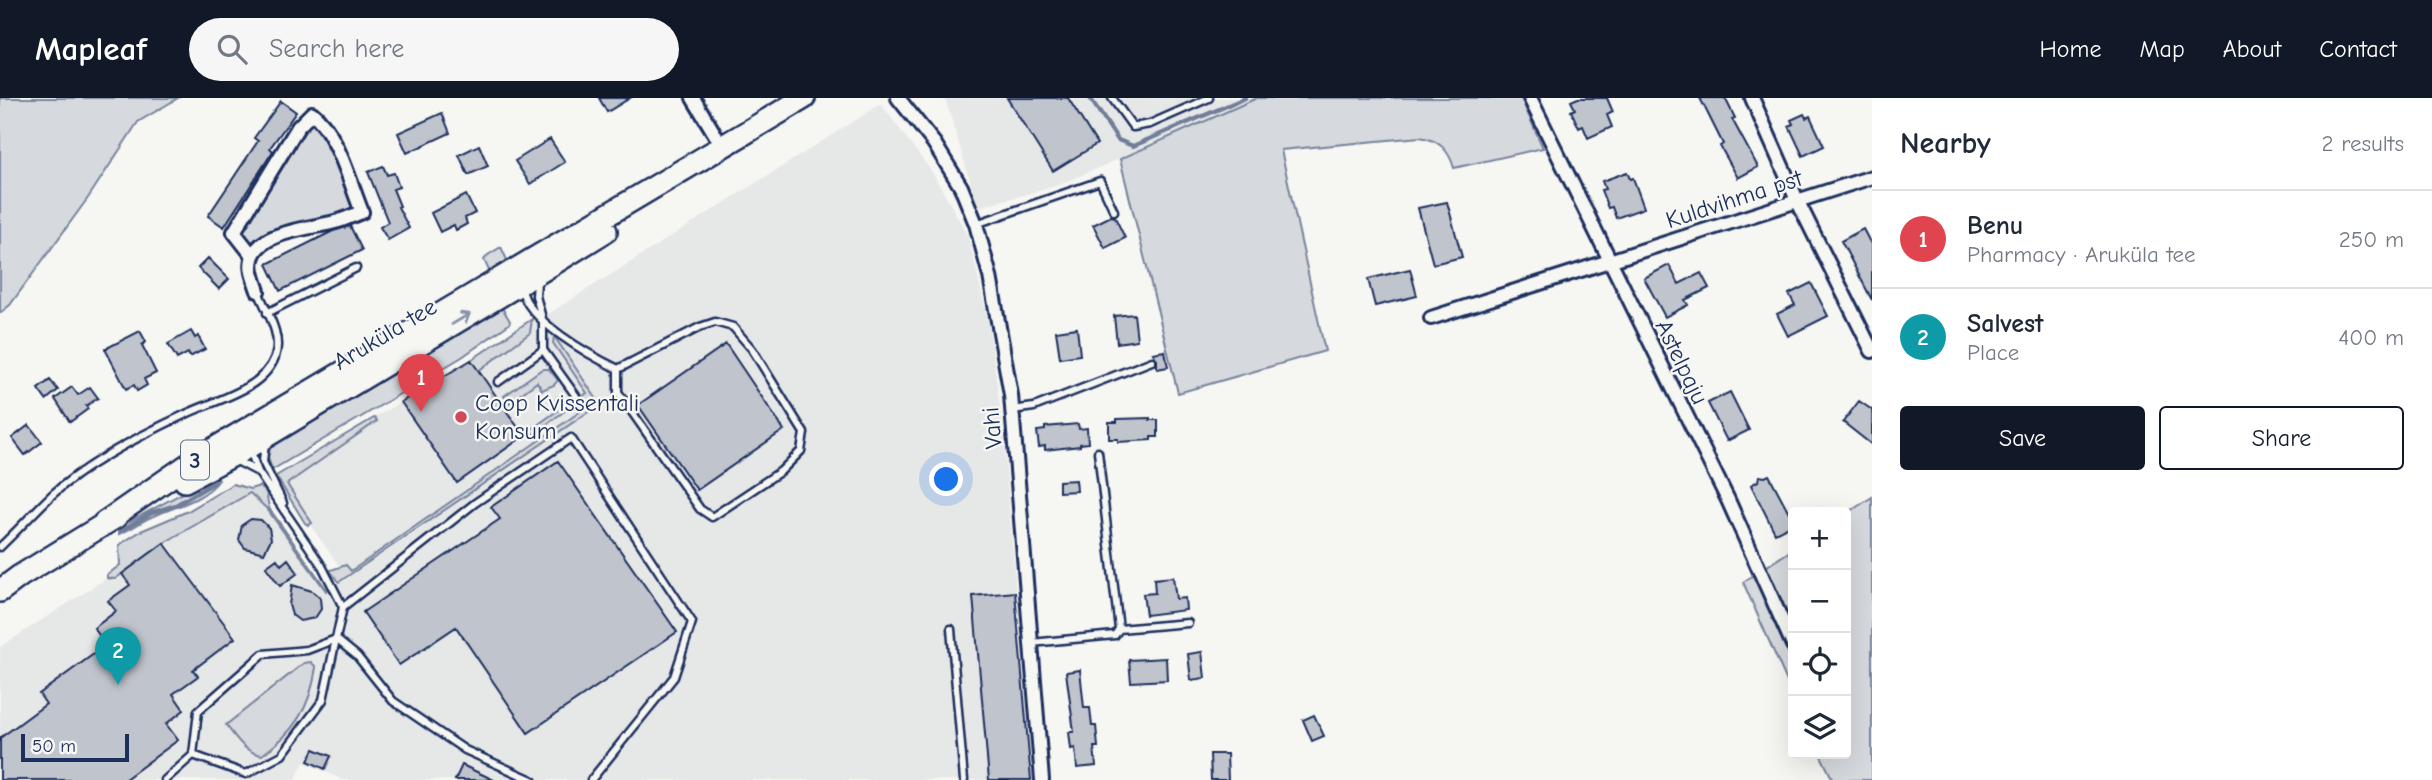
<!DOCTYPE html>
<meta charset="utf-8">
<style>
body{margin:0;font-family:"Comic Neue",sans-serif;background:#f6f6f7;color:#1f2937}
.controls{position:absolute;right:21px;bottom:21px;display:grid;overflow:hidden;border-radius:7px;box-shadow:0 7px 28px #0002}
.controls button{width:63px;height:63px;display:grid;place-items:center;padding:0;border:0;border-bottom:2px solid #e0e1e3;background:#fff;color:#1f2937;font:35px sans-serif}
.scale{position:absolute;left:21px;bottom:18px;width:108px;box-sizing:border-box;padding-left:7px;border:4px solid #1b2f5e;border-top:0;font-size:19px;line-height:24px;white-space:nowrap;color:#1b2f5e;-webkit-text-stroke:5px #f6f6f2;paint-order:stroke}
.you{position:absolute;left:947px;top:382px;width:24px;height:24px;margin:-18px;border:5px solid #fff;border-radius:50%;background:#1a73e8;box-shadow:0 0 0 10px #1a73e833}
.badge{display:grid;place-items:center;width:46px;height:46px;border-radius:50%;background:#111827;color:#fff;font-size:23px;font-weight:700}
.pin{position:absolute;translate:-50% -58px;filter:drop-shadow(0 2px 4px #0008)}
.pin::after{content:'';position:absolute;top:37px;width:24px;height:21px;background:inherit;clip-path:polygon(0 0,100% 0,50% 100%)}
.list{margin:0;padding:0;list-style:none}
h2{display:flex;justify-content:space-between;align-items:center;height:91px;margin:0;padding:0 28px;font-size:30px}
h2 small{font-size:23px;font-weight:400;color:#747a83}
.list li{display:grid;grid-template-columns:46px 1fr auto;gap:21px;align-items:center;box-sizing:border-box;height:98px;padding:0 28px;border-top:2px solid #e0e1e3}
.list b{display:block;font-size:26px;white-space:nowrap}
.list p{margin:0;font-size:23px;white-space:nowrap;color:#747a83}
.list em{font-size:23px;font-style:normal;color:#747a83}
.actions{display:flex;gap:14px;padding:21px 28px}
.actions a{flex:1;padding:16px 0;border:2px solid #111827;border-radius:7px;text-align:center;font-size:24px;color:#111827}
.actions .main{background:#111827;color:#fff}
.icon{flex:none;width:38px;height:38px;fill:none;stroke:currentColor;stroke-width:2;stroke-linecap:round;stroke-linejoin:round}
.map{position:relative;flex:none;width:1872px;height:682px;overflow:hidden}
header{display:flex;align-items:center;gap:42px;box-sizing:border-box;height:98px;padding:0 35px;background:#111827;color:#fff}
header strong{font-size:33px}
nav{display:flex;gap:38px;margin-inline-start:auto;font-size:24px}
.search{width:490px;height:63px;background:#f6f6f7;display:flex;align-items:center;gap:18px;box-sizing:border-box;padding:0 24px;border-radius:38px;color:#747a83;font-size:26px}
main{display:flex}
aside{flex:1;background:#fff}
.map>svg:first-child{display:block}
.built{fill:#e6e7e7}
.green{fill:#d6d9dd;stroke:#78849e;stroke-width:2}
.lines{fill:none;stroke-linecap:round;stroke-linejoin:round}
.stream{stroke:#717e99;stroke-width:4.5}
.building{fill:#c0c4cd;stroke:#1b2f5e;stroke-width:2}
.lane-casing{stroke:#1b2f5e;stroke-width:11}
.street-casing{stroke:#1b2f5e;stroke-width:18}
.highway-casing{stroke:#1b2f5e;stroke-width:26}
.lane{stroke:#f6f6f2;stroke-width:6}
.street{stroke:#f6f6f2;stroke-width:12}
.highway{stroke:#f6f6f2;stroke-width:21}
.oneway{stroke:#8892a8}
.poi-dot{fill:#d1495b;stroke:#f6f6f2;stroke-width:2.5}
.labels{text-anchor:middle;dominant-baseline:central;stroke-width:5;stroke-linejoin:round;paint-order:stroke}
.shield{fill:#f6f6f2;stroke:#5d6b8a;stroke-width:2}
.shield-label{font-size:23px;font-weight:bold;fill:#1b2f5e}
.street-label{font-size:24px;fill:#1b2f5e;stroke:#f6f6f2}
.poi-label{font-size:24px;fill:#1b2f5e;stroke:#f6f6f2;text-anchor:start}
</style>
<header>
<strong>Mapleaf</strong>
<div class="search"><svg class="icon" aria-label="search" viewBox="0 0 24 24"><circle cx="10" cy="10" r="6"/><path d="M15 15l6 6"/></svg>Search here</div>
<nav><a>Home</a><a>Map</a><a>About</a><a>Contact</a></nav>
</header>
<main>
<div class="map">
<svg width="1872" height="682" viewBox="0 0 1872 682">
<rect width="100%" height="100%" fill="#f6f6f2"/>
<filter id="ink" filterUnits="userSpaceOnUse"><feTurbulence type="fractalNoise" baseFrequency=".0143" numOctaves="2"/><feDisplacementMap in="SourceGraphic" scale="14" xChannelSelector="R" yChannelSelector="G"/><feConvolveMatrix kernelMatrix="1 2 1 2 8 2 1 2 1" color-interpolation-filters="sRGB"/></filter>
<g filter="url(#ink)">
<!-- built -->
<path class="built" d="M945,0H1261L1056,88L978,109Z
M881,6L932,74L968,138L988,222L1003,331L1031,682H343L304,664L295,682H0V549L107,480L115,481L164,445L250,395L267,411L326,493L346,478L276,378L542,220Z"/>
<!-- green -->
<path class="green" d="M0,0H178L138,24L88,100L10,207L0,215Z
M1257,0H1521L1543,50L1454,70C1449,52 1439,42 1420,39L1281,52L1325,253L1178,295L1120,61Z
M306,22C327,26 346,90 353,109L330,122L290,127L266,141L252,153L236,139Z
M501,149L507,162L504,168L491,177L484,162L488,157Z
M501,208L510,223L509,226L462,259L272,372L268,359L272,343Z
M532,221L530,235L478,273L471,262Z
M554,238L600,306L339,484L331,474V472L346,467L351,473L584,311L579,301L587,295L553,245Z
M542,271H549L558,282L554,287L542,292L537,284L509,305L504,298Z
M557,299H561L567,306L566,312L532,337L529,333L557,313L553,307Z
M374,320L377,323L287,386L312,425L308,427L305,425L276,378Z
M216,377L219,382C204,403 172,409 149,420C139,425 130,432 119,436V431L123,427Z
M233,386L250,391L260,388L266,394L269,410L327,492L326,493L267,411L250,395L164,445L115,481L107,480V477L120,467L119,447L141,433L188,413Z
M1872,399V682H1833L1820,656H1846V416Z
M1793,451V597L1743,484Z
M311,564L316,569C311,608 294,635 262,657C244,654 237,641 226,627L304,565Z"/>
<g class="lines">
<!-- stream -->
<path class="stream" d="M1090,0L1118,42L1133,48L1245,0
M121,433L151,415L176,407L215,384"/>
</g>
<!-- building -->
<path class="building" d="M599,0H630L607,14Z
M1007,0H1068L1097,46L1053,73Z
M1578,0H1607L1613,14L1607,17L1612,29L1588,40L1583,28L1579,30L1571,13L1575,11L1571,3Z
M1700,0H1725L1735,20L1732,21L1758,69L1738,80L1720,48L1723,46Z
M281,3L296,14L270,50L273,53L224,129L208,118L258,43L254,40Z
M442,15L450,35L407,55L398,35Z
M1804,16L1806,20L1810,18L1824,48L1803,58L1789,28L1793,26L1791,22Z
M550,41L565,64L530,86L515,63Z
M479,47L488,68L468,77L459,57Z
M383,68L387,77L394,75L399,89L393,91L400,108L398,109L409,130L388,142L380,129L388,124L368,74Z
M1627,74L1630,81L1633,80L1644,110L1616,120L1612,109L1608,110L1601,92L1605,91L1602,83Z
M466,97L475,115L465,120L467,126L456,132L454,127L440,134L431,115Z
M1447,104L1462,159L1433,166L1418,110Z
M1111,118L1115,119L1125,140L1105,150L1093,127Z
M350,128L362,152L280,193L267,166L333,133Z
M1863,131L1872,148V202L1841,143Z
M208,160L229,181L219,191L198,170Z
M1669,167L1679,186L1701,175L1709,190L1685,202L1688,207L1665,219L1644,180Z
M1410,171L1417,198L1375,208L1368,181Z
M1811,185L1828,218L1788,238L1777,216L1795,207L1789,196Z
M1134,216L1137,242L1117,245L1114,218Z
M1077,230L1080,257L1060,260L1056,233Z
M140,233L146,244L142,247L156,275L144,281L147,287L137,293L134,287L126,291L105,251Z
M191,233L195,240L198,238L205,251L190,259L188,255L177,261L168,246Z
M726,246L784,332L697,392L638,307Z
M1165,253L1168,269L1157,271V262L1153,255Z
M471,262L524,338L457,385L401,304Z
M50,282L58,292L46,302L38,291Z
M72,289L78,297L90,289L98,300L86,308L88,311L70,324L55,301Z
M1730,294L1749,332L1727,343L1708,305Z
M1859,303L1872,312V347L1843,324Z
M1150,320V322H1158V339H1151V342L1118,344V341H1109V324H1117V321Z
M1078,326L1079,331L1087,330L1088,345L1080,346V348L1045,352V348L1039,349L1037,333L1045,332V329Z
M29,327L42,344L25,357L12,340Z
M558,363L677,534L528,635L456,529L399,567L363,514L500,421L491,409Z
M1769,377L1793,422V426L1775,435L1751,387L1758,383L1759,378L1765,379Z
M1076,382L1077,393L1059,394V383Z
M251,421L261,422L269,430L271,441L264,455L245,450L239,442L242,427Z
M164,445L235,540L193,572L198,578L173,596L184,612L166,626L178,642L124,682H0V640L46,606L39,596L106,547L94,530L116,513L108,503L130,487L122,476Z
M277,461L281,467L288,461L298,475L280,488L266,469Z
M1173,479L1176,501L1185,500L1186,512L1146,517L1143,496L1155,495L1154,481Z
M292,487L312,493L320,500L321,511L315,520L300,523L292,517L289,507Z
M1015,494L1031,682H989L973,498Z
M1202,554L1205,580L1191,582L1188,556Z
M1166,560L1167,582L1131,584L1129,562Z
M1080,572L1084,610H1090L1092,628H1096L1098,649H1094L1096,668L1077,670L1075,650L1071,651L1069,634H1074L1066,574Z
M1314,617L1324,638L1312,643L1303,622Z
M314,651L331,658L325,671L308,663Z
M1210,656H1227L1228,682H1211Z
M462,667L494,682H455Z"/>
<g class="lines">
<!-- lane casing -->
<g class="lane-casing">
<path id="lane" d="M1112,0L1133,29L1150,26L1209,0
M976,126L1100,83L1114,113
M537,183L536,198L543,224V252L576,298
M522,191C526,222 591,258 618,271L700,229L715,224L733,229L752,251L804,335L801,353L781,373L712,419L700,411L618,294V271
M267,215L356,170
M498,284L543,252
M1012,312L1034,309L1152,263
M265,344L263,364L283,405
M235,362L256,373
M0,449C18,432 35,413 53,396C88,364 143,336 186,316C215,302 263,292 275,259C283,237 266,213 258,193
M343,509L475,405L571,340L692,524L674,579L591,682
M951,531L964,682
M1119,531L1188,525
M1031,545L1115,537L1119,531L1098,354
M193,657L246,676L282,657L323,602L336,541L357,558L393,603L465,652L532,682
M165,682L193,657L198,613L263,556L307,552L336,541L343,509L322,468L258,374L250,352"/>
</g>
<!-- street casing -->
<g class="street-casing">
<path id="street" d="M693,0L722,48
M898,0L934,45L961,89L976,126L990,178L1011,297L1042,682
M1530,0L1728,402L1793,547
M1752,0L1797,102L1872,253
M252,157L234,134L298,29L312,15C337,34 350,85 362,114C353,117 344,122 335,124C314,130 258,133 252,161C249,172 255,183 258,193
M1431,220L1872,79"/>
</g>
<!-- highway casing -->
<g class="highway-casing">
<path id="highway" d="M185,383L250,348L543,172L606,133
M104,425L195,362L804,0
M0,493L20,478L116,419"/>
</g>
<!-- lane -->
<use href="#lane" class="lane"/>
<!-- street -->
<use href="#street" class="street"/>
<!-- highway -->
<use href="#highway" class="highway"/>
</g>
<!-- one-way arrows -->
<defs><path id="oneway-shaft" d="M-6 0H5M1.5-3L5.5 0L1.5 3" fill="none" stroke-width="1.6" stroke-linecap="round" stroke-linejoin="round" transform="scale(1.75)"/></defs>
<use class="oneway" href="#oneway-shaft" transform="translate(461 221) rotate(-31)"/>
</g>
<!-- markers -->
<circle class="poi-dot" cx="461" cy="319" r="7"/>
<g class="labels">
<!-- shield labels -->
<rect class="shield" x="181" y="342.5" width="28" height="39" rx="5"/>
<g class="shield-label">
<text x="195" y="362">3</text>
</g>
<!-- street labels -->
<g class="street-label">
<text transform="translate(1734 101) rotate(-18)">Kuldvihma pst</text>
<text transform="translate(385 236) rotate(-31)">Aruküla tee</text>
<text transform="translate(1682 264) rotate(64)">Astelpaju</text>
<text transform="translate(992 330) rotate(-95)">Vahi</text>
</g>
<!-- poi labels -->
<g class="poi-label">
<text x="475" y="305">Coop Kvissentali<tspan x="475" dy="28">Konsum</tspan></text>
</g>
</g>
</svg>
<div class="controls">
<button>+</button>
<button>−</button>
<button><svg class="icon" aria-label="locate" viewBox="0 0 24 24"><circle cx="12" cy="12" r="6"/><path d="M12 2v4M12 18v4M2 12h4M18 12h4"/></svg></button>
<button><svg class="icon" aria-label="layers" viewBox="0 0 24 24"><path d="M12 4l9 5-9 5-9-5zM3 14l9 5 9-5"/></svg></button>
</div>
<div class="scale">50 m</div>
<div class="you"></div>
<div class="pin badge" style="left:421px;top:314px;background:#e0444e">1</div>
<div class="pin badge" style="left:118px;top:587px;background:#0f9aa8">2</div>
</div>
<aside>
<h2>Nearby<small>2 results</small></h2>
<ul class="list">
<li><span class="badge" style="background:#e0444e">1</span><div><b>Benu</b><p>Pharmacy · Aruküla tee</p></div><em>250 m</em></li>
<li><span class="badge" style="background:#0f9aa8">2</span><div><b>Salvest</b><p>Place</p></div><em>400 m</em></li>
</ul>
<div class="actions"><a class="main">Save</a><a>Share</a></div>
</aside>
</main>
